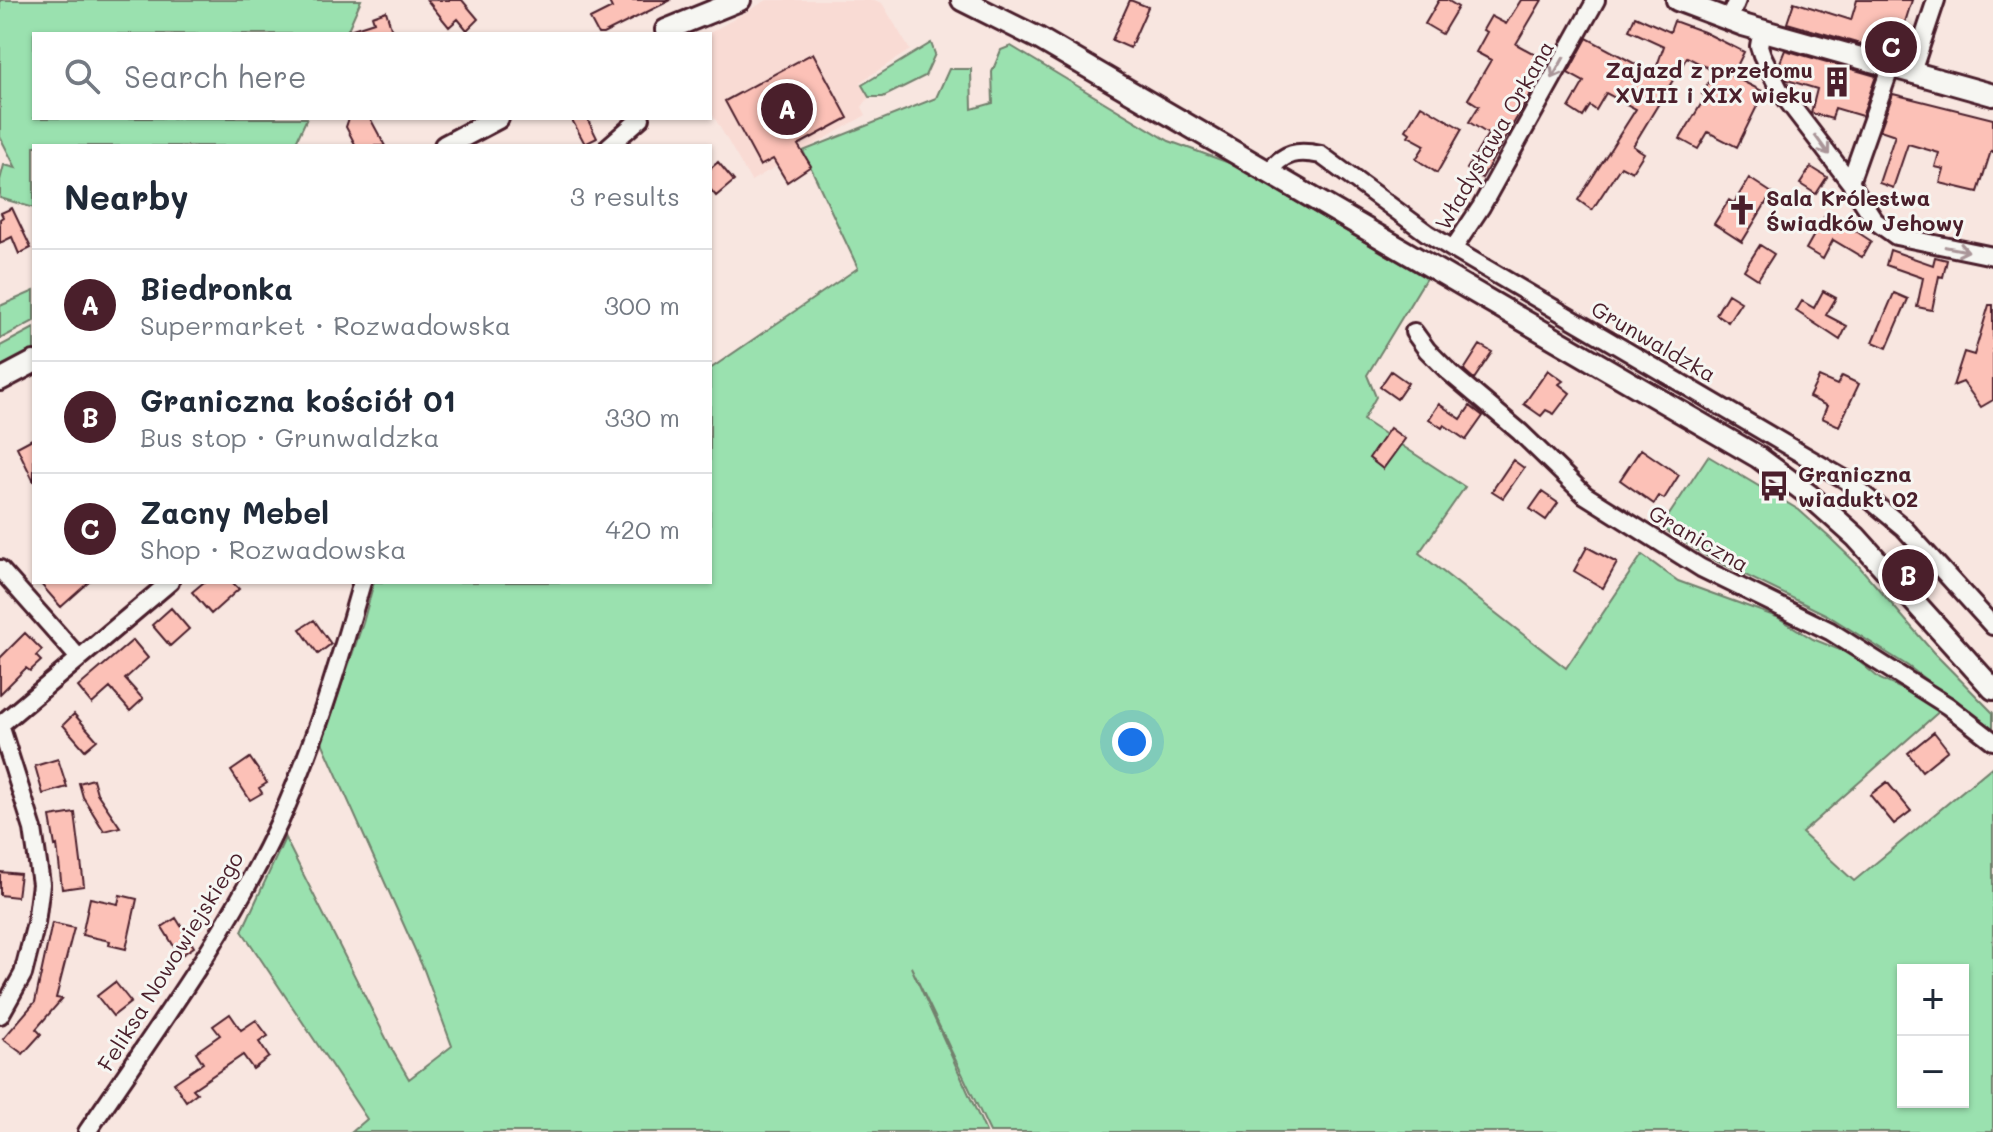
<!DOCTYPE html>
<meta charset="utf-8">
<style>
body{margin:0;font-family:Mali,sans-serif;background:#f2f2f3;color:#1f2937}
.controls{position:absolute;right:24px;bottom:24px;display:grid;overflow:hidden;border-radius:0px;box-shadow:0 2px 6px #0004}
.controls button{width:72px;height:72px;display:grid;place-items:center;padding:0;border:0;border-bottom:2px solid #e0e1e3;background:#fff;color:#1f2937;font:40px sans-serif}
.you{position:absolute;left:1132px;top:742px;width:28px;height:28px;margin:-20px;border:6px solid #fff;border-radius:50%;background:#1a73e8;box-shadow:0 0 0 12px #1a73e833}
.badge{display:grid;place-items:center;width:52px;height:52px;border-radius:50%;background:#4a1f2b;color:#fff;font-size:26px;font-weight:700}
.pin{position:absolute;translate:-50% -50%;border:4px solid #fff;box-shadow:0 2px 8px #0006}
.list{margin:0;padding:0;list-style:none}
h2{display:flex;justify-content:space-between;align-items:center;height:104px;margin:0;padding:0 32px;font-size:34px}
h2 small{font-size:26px;font-weight:400;color:#747a83}
.list li{display:grid;grid-template-columns:52px 1fr auto;gap:24px;align-items:center;box-sizing:border-box;height:112px;padding:0 32px;border-top:2px solid #e0e1e3}
.list b{display:block;font-size:30px;white-space:nowrap}
.list p{margin:0;font-size:26px;white-space:nowrap;color:#747a83}
.list em{font-size:26px;font-style:normal;color:#747a83}
.icon{flex:none;width:44px;height:44px;fill:none;stroke:currentColor;stroke-width:2;stroke-linecap:round;stroke-linejoin:round}
.map{position:relative;flex:none;width:1993px;height:1132px;overflow:hidden}
.search{position:absolute;background:#fff;box-shadow:0 2px 6px #0004;left:32px;top:32px;width:680px;height:88px;display:flex;align-items:center;gap:20px;box-sizing:border-box;padding:0 28px;border-radius:0px;color:#747a83;font-size:30px}
.panel{position:absolute;background:#fff;box-shadow:0 2px 6px #0004;left:32px;top:144px;width:680px;height:440px;border-radius:0px}
.map>svg:first-child{display:block}
.built{fill:#f9dbd4}
.green{fill:#9ae1af;stroke:#72806d;stroke-width:2;fill-rule:evenodd}
.building{fill:#fcc1b7;stroke:#4a1f2b;stroke-width:2}
.lines{fill:none;stroke-linecap:round;stroke-linejoin:round}
.minor-casing{stroke:#4a1f2b;stroke-width:22}
.tertiary-casing{stroke:#4a1f2b;stroke-width:26}
.minor{stroke:#f6f6f2;stroke-width:16}
.tertiary{stroke:#f6f6f2;stroke-width:20}
.oneway{stroke:#a99598}
.labels{text-anchor:middle;dominant-baseline:central;stroke-width:6;stroke-linejoin:round;paint-order:stroke}
.poi-label{font-size:22px;font-weight:bold;fill:#4a1f2b;stroke:#f6f6f2;text-anchor:start}
.street-label{font-size:22px;fill:#4a1f2b;stroke:#f6f6f2}
</style>
<div class="map">
<svg width="1993" height="1132" viewBox="0 0 1993 1132">
<rect width="100%" height="100%" fill="#f8e6e0"/>
<filter id="ink" filterUnits="userSpaceOnUse"><feTurbulence type="fractalNoise" baseFrequency=".0125" numOctaves="2"/><feDisplacementMap in="SourceGraphic" scale="16" xChannelSelector="R" yChannelSelector="G"/><feConvolveMatrix kernelMatrix="1 2 1 2 8 2 1 2 1" color-interpolation-filters="sRGB"/></filter>
<g filter="url(#ink)">
<!-- built -->
<path class="built" d="M767,0H874L882,3L910,50L860,82L869,97L862,107L866,115L751,181L710,110V34H708Z"/>
<!-- green -->
<path class="green" d="M0,0H361L346,34H34V118H307L294,146H34V208L0,198V180L4,165L16,168L0,137Z
M931,43L935,54L925,76L883,97H869L862,85Z
M1011,46L1169,141L1232,164L1426,278L1367,375L1376,397L1363,420L1465,487L1419,553L1566,668L1642,555L1678,581L1777,617L1813,639L1850,654L1880,679L1943,708L1802,833L1854,881L1993,766V1132H990L911,967L986,1132H352L367,1119L242,931L285,838L391,1048L409,1079L452,1046L424,970L322,742L363,623L374,582H710V369L858,268L803,151L936,98L949,69H971L972,109L993,103L992,72L1001,50ZM1903,970H1963V1102H1903Z
M34,291V321L0,339V306Z
M34,328V350L0,368V346Z
M1708,456L1799,510L1830,538L1858,565L1933,652L1993,713V731L1908,666L1827,615L1706,556L1661,527Z"/>
<!-- building -->
<path class="building" d="M427,0H462L478,19L467,30L458,19L449,27Z
M608,0H671L603,34H598L590,19L612,8Z
M1130,0L1148,7L1130,48L1112,40Z
M1439,0H1447L1458,7L1442,34L1425,24Z
M1521,0H1542L1516,44L1549,62L1482,178L1467,169L1488,134L1469,122L1479,106L1468,99L1491,60L1476,52L1487,32L1483,30L1491,16L1506,24Z
M1857,0H1912L1895,54L1787,23L1794,2L1851,20Z
M386,11L393,34H346V31L374,22L372,16Z
M1635,16L1670,32L1674,21L1704,32L1744,52L1732,76L1764,92L1737,147L1708,132L1698,149L1680,139L1706,96L1702,94L1712,76L1710,74L1712,70L1687,57L1633,146L1644,153L1632,172L1621,166L1592,210L1578,200L1636,109L1606,93L1596,110L1590,106L1583,117L1569,108L1584,82L1568,73L1587,38L1654,74L1664,46L1629,30Z
M1785,50L1876,76L1862,116L1835,108L1832,119L1811,113L1817,89L1787,80L1779,65Z
M813,53L848,118L798,145L811,166L787,182L773,159L760,166L725,101Z
M1893,94L1993,119V152L1991,151L1978,192L1940,183L1944,169L1935,167L1939,153L1908,144L1893,188L1879,183L1895,135L1880,130Z
M1421,105L1462,129L1437,173L1416,159L1425,145L1408,136L1410,133L1406,130Z
M349,118H370L385,146H356L346,127Z
M571,118H587L597,138L585,144Z
M718,162L734,181L716,196L710,189V169Z
M1811,167L1827,177L1816,194L1800,184Z
M1749,178L1772,193L1742,242L1714,224L1729,200L1734,203Z
M12,208L31,248L19,254L12,237L0,243V219L3,217L1,213Z
M1827,212L1871,241L1862,257L1833,240L1823,259L1806,249Z
M1760,245L1774,254L1758,279L1744,270Z
M1890,250L1933,265L1935,257L1947,260L1943,277L1939,276L1932,310L1917,307L1923,278L1886,265Z
M1823,291L1836,298L1826,315L1847,326L1840,340L1796,311L1802,301L1814,308Z
M1894,293L1908,299L1887,348L1873,342Z
M1728,294L1741,302L1728,322L1716,314Z
M1989,305H1993V400L1981,407L1963,382L1953,386L1964,352L1974,355Z
M1480,345L1492,352L1474,379L1464,370Z
M1548,370L1563,381L1559,384L1570,393L1554,414L1546,410L1541,416L1524,404Z
M1391,371L1408,383L1397,399L1380,387Z
M1842,376L1859,384L1839,426L1822,418L1827,406L1809,397L1819,377L1837,385Z
M1439,404L1461,419L1470,406L1483,416L1466,440L1444,425L1442,428L1429,419Z
M1390,428L1405,439L1383,469L1369,458Z
M34,438V482L17,447Z
M1641,449L1679,475L1664,499L1659,496L1654,504L1620,480Z
M1513,460L1524,468L1503,498L1492,491Z
M1542,492L1558,503L1546,520L1530,509Z
M1587,547L1617,563L1603,588L1574,571Z
M39,582H89L61,607Z
M204,582H232L239,589L211,614L192,592Z
M171,608L189,629L170,646L152,625Z
M314,620L331,644L318,654L300,629Z
M25,633L42,650L36,656L41,661L30,671L26,668L0,694V658Z
M133,640L148,658L125,679L143,699L130,711L110,688L92,704L78,687Z
M74,714L97,740L85,750L63,725Z
M1934,732L1948,750L1922,771L1908,753Z
M250,758L267,783L259,788L262,793L250,800L231,771Z
M58,759L67,787L43,794L35,766Z
M93,779L97,793L120,827L104,831L83,797L79,783Z
M1887,782L1911,811L1894,824L1870,795Z
M75,813L84,886L62,889L57,845L55,846L50,817Z
M0,872L20,874L17,897L0,895Z
M120,895L137,899L126,949L109,945L110,941L82,935L90,898L118,904Z
M176,918L194,947L180,956L162,927Z
M52,923L74,928L56,998L62,999L36,1029L41,1034L23,1054L3,1039L35,1002Z
M115,982L131,1002L113,1016L97,996Z
M230,1014L241,1030L256,1020L268,1036L259,1042L269,1057L253,1069L243,1055L193,1089L197,1093L186,1101L174,1083L203,1063L196,1052L220,1035L213,1026Z"/>
<g class="lines">
<!-- minor casing -->
<g class="minor-casing">
<path id="minor" d="M1729,20L1737,0
M1762,30L1759,46L1762,55L1780,91L1850,182L1875,221L1896,236L1993,256
M1912,72L1936,0
M609,146L641,118
M1269,172C1283,152 1298,150 1321,155L1427,233L1453,249L1846,480L1904,528L1993,626
M1850,182L1891,66
M1453,249L1481,207L1596,0
M1414,332L1427,350L1449,372L1520,432L1585,495L1701,568L1830,631L1948,706L1993,741
M0,569L79,658
M0,725L170,582
M0,1015L23,974L36,923L41,884L33,829L0,725
M87,1132C154,1032 228,933 279,823C314,746 339,663 362,582"/>
</g>
<!-- tertiary casing -->
<g class="tertiary-casing">
<path id="tertiary" d="M962,0L1038,38L1758,457L1809,495L1856,537L1993,689
M1677,0L1743,25L1993,95
M666,30L740,0
M445,146L498,118
M0,380L34,362"/>
</g>
<!-- minor -->
<use href="#minor" class="minor"/>
<!-- tertiary -->
<use href="#tertiary" class="tertiary"/>
</g>
<!-- one-way arrows -->
<defs><path id="oneway-shaft" d="M-6 0H5M1.5-3L5.5 0L1.5 3" fill="none" stroke-width="1.6" stroke-linecap="round" stroke-linejoin="round" transform="scale(2)"/></defs>
<g class="oneway">
<use href="#oneway-shaft" transform="translate(1558 68) rotate(119)"/>
<use href="#oneway-shaft" transform="translate(1822 145) rotate(54)"/>
<use href="#oneway-shaft" transform="translate(1957 249) rotate(11)"/>
</g>
</g>
<!-- icons -->
<defs>
<g id="building-bare" transform="scale(2.4)"><path d="M-4-6H4V6H1V3H-1V6H-4ZM-2.5-4.3h1.7v1.8h-1.7ZM.8-4.3h1.7v1.8H.8ZM-2.5-1h1.7V.8h-1.7ZM.8-1h1.7V.8H.8Z" fill="#4a1f2b" stroke="#f6f6f2" stroke-width="2.5" paint-order="stroke"/></g>
<g id="church-bare" transform="scale(2.4)"><path d="M-1.2-6h2.4v3.5h3.3v2.4h-3.3V6h-2.4V-.1h-3.3v-2.4h3.3Z" fill="#4a1f2b" stroke="#f6f6f2" stroke-width="2.5" paint-order="stroke"/></g>
<g id="bus-bare" transform="scale(2.4)"><path d="M-5-6H5V4H4V6H2V4H-2V6H-4V4H-5ZM-3.5-4V0h7V-4ZM-3.5 1.2v1.5H-2V1.2ZM2 1.2v1.5H3.5V1.2Z" fill="#4a1f2b" stroke="#f6f6f2" stroke-width="2.5" paint-order="stroke"/></g>
</defs>
<g fill-rule="evenodd">
<use href="#building-bare" x="1837" y="82"/>
<use href="#church-bare" x="1742" y="210"/>
<use href="#bus-bare" x="1774" y="486"/>
</g>
<g class="labels">
<!-- poi labels -->
<g class="poi-label">
<text x="1813" y="69" text-anchor="end">Zajazd z przełomu<tspan x="1813" dy="25">XVIII i XIX wieku</tspan></text>
<text x="1766" y="197">Sala Królestwa<tspan x="1766" dy="25">Świadków Jehowy</tspan></text>
<text x="1798" y="473">Graniczna<tspan x="1798" dy="25">wiadukt 02</tspan></text>
</g>
<!-- street labels -->
<g class="street-label">
<text transform="translate(1494 135) rotate(-60)">Władysława Orkana</text>
<text transform="translate(1654 341) rotate(30)">Grunwaldzka</text>
<text transform="translate(1699 538) rotate(30)">Graniczna</text>
<text transform="translate(170 961) rotate(-58)">Feliksa Nowowiejskiego</text>
</g>
</g>
</svg>
<div class="controls">
<button>+</button>
<button>−</button>
</div>
<div class="you"></div>
<div class="pin badge" style="left:787px;top:109px">A</div>
<div class="pin badge" style="left:1908px;top:575px">B</div>
<div class="pin badge" style="left:1891px;top:47px">C</div>
<div class="search"><svg class="icon" aria-label="search" viewBox="0 0 24 24"><circle cx="10" cy="10" r="6"/><path d="M15 15l6 6"/></svg>Search here</div>
<section class="panel">
<h2>Nearby<small>3 results</small></h2>
<ul class="list">
<li><span class="badge">A</span><div><b>Biedronka</b><p>Supermarket · Rozwadowska</p></div><em>300 m</em></li>
<li><span class="badge">B</span><div><b>Graniczna kościół 01</b><p>Bus stop · Grunwaldzka</p></div><em>330 m</em></li>
<li><span class="badge">C</span><div><b>Zacny Mebel</b><p>Shop · Rozwadowska</p></div><em>420 m</em></li>
</ul>
</section>
</div>
